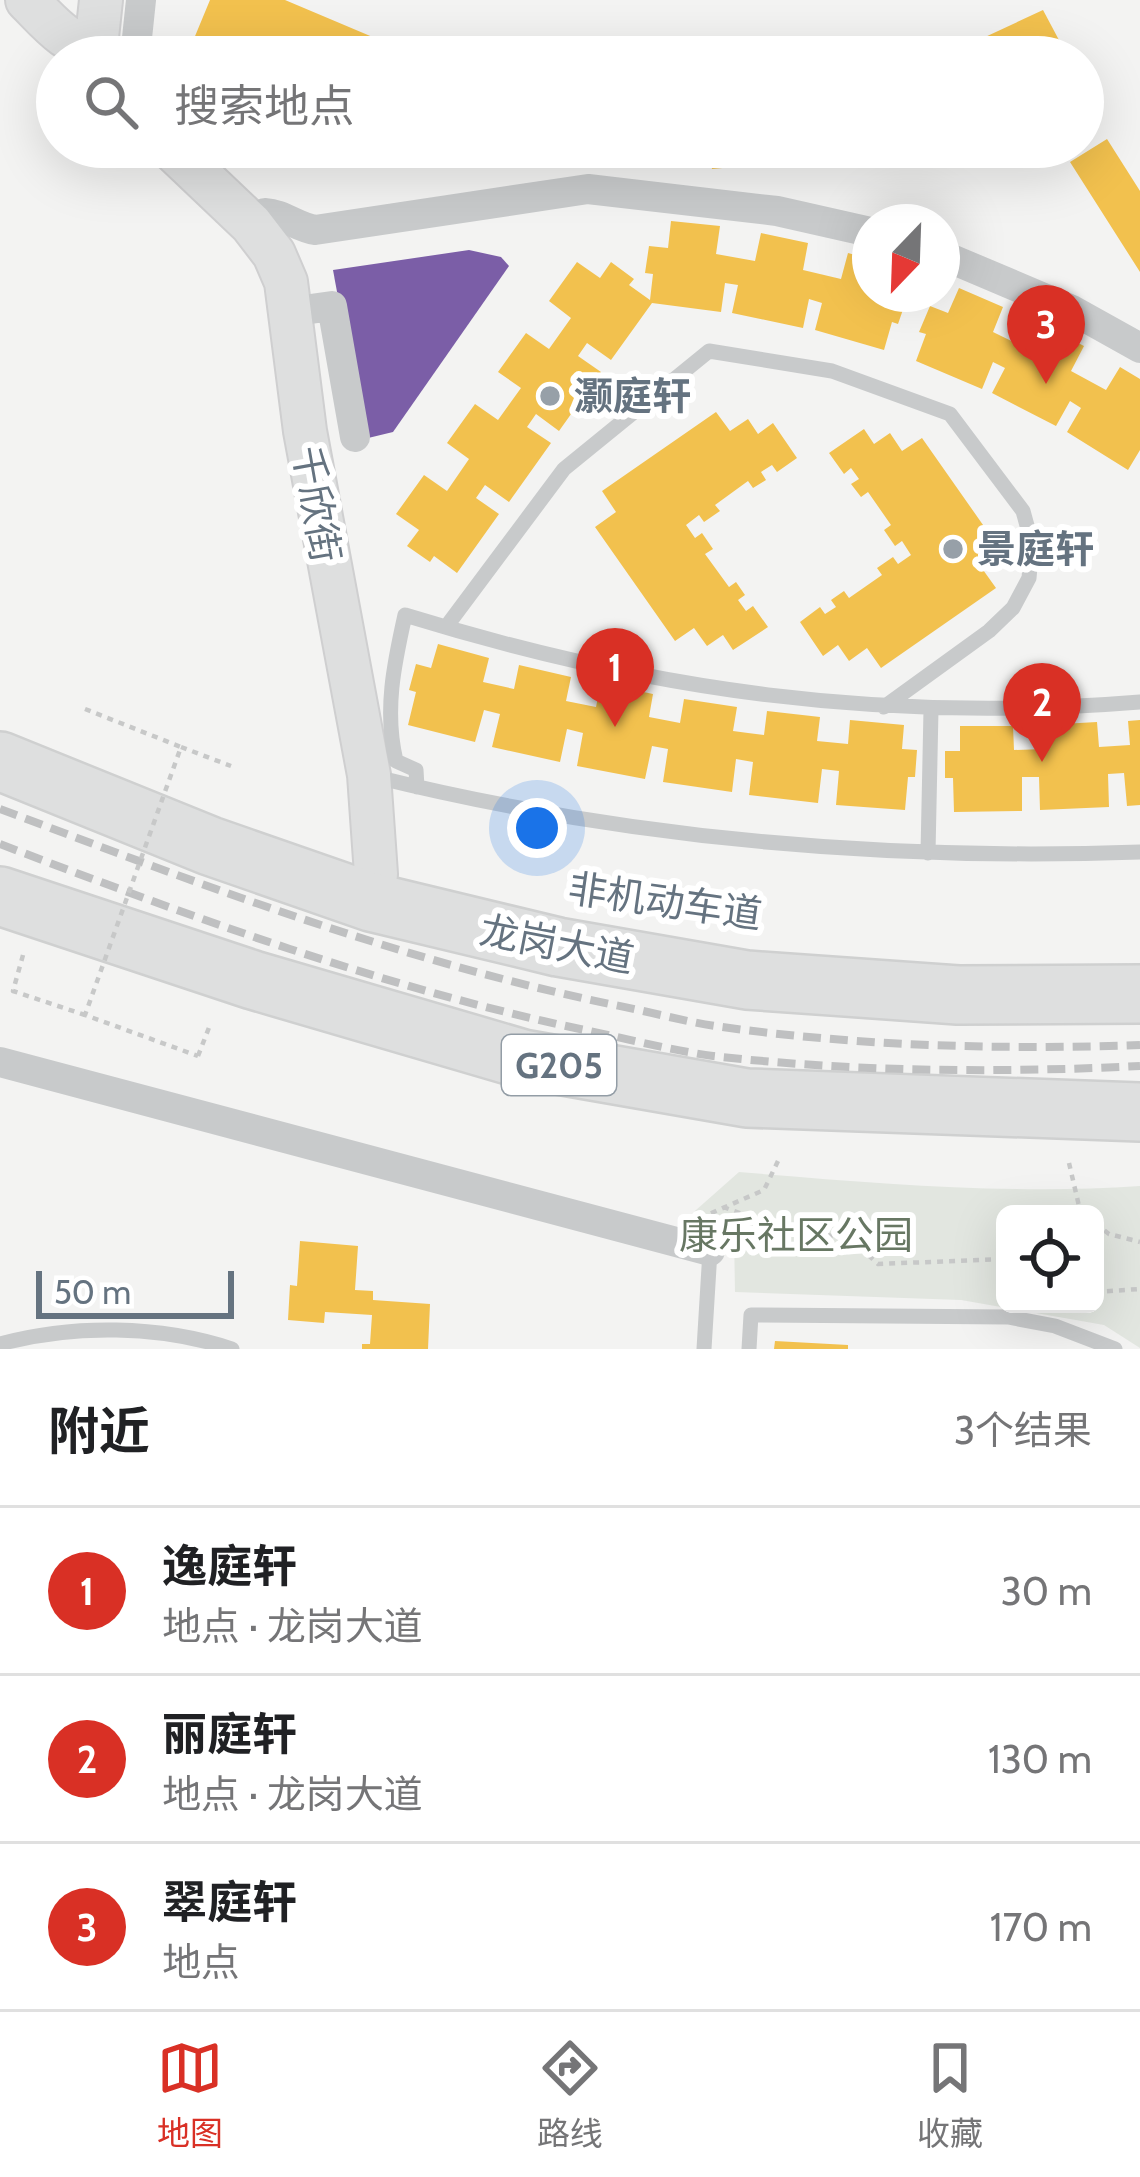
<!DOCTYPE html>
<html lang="zh">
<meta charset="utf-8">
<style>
body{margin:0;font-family:Cabin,"Noto Sans SC",sans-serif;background:#f6f6f6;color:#202124}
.controls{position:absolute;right:36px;bottom:36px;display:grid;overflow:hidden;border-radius:18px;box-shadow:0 12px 48px #0002}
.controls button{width:108px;height:108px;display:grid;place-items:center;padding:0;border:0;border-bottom:3px solid #e0e0e0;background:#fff;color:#202124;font:60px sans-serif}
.compass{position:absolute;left:852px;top:204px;width:108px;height:108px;border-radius:50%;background:#fff;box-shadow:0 12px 48px #0002;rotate:203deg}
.scale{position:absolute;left:36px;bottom:30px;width:198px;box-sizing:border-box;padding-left:12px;border:6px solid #657380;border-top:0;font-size:33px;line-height:42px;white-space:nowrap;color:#657380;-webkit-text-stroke:9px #fff;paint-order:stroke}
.you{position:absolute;left:537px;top:828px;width:42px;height:42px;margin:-30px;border:9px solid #fff;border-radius:50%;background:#1a73e8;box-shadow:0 0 0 18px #1a73e833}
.badge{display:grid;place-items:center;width:78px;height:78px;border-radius:50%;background:#d93025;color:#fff;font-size:39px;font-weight:700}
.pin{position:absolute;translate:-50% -99px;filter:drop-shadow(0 3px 6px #0008)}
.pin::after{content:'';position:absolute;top:63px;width:42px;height:36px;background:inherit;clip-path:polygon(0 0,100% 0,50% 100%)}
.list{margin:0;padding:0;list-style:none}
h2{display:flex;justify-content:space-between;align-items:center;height:156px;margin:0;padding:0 48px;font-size:51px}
h2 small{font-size:39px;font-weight:400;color:#757577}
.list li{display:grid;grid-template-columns:78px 1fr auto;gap:36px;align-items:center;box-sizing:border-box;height:168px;padding:0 48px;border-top:3px solid #e0e0e0}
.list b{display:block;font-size:45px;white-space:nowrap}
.list p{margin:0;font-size:39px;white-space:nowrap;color:#757577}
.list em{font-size:39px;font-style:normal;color:#757577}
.icon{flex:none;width:66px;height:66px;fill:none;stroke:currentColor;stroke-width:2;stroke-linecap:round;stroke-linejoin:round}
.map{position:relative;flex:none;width:1140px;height:1349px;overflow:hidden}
.search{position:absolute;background:#fff;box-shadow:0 12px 48px #0002;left:36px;right:36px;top:36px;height:132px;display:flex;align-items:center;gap:30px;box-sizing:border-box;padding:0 42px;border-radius:66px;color:#757577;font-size:45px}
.sheet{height:660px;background:#fff}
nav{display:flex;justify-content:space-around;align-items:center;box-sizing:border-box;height:168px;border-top:3px solid #e0e0e0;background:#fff;font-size:33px;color:#757577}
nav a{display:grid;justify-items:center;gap:6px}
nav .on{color:#d93025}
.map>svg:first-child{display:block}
.green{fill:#e2e6e0;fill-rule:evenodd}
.homes{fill:#f2c14e}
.offices{fill:#7b5ea7}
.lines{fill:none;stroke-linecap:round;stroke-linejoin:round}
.secondary-casing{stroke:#cfcfd0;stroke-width:46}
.highway-casing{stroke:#cfd0d0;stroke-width:62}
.path{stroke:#c7c8c8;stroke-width:4.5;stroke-dasharray:6 6;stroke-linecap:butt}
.lane{stroke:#c8cacb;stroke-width:15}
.street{stroke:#c8cacb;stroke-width:30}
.secondary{stroke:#dedfdf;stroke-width:42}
.highway{stroke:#dedfdf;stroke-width:57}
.rail{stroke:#bfc0c1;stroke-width:8;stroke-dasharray:18 9;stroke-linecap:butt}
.path-bridge{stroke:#c7c8c8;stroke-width:4.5;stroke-dasharray:6 6;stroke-linecap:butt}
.poi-dot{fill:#97a0a8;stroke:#fff;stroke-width:4.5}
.labels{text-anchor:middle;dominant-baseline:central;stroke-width:12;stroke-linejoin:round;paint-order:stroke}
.shield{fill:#fff;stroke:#939da6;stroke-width:3}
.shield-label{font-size:36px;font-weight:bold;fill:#657380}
.poi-label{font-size:39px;font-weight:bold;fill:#657380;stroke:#fff;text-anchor:start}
.street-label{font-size:39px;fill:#657380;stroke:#fff}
.park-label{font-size:39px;fill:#677763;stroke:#fff}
</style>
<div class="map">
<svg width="1140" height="1349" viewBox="0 0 1140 1349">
<rect width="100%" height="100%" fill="#f3f3f2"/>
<!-- green -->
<path class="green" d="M739,1172C872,1183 1007,1195 1140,1186V1348L1104,1325L961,1300L735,1292L734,1235L687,1218ZM1005,1214H1095V1304H1005Z"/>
<!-- homes -->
<path class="homes" d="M210,0H285L420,57H231L193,41Z
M1043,10L1068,57H933L970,44Z
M1107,139L1140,191V272L1070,162Z
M709,147H793L794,161L712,169Z
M815,147H853V149L818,157Z
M671,221L720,226L716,254L755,261L761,233L808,243L803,270L841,279L848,253L870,259V294L907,298L898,324L892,322L884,350L815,330L822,303L809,299L803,328L732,313L738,285L725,283L721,312L652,303L611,360L587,343L578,356L601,372L559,431L536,414L527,427L551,443L509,502L485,485L476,498L499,514L457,573L434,556L430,562L407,546L419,530L396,514L424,475L447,491L469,459L447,443L475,404L498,420L521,388L498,372L526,333L549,349L571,318L549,301L577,262L600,278L611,262L634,279L629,285L650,300L653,274L645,273L649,246L668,248Z
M959,288L1003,307L993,332L1028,349L1041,324L1084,346L1071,371L1106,390L1120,367L1140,379V450L1128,470L1067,432L1081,408L1070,401L1056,426L992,393L1005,368L993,362L982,389L916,361L926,334L919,332L930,306L948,313Z
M716,412L730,431L748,419L758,434L773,423L797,458L777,472L772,465L761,472L766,480L753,488L748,481L715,505L720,511L704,522L699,515L686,525L695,538L702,533L713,549L705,554L729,587L736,582L745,595L738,600L746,611L753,606L768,627L733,650L723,635L707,646L694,628L675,641L595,527L616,512L602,491Z
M864,429L874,444L890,433L902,451L922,438L1002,552L981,567L996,588L881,668L867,648L849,661L838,645L823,656L800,622L820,607L825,614L836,607L831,600L844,591L849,598L882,575L877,568L893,557L898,564L911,555L902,541L895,546L884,530L891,525L868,492L861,497L851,484L859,479L851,468L844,474L829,453Z
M438,644L489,658L483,682L514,689L519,665L571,677L566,701L596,707L601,683L653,694L649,717L680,723L684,699L737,707L733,731L748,733L764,735L767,711L820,717L817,741L848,744L850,720L904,725L902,749L917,750L915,777H908L905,810L836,805L839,771L822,769L818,803L749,795L753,762L736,759L732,792L663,782L668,749L652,746L645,779L577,766L583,733L567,729L560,762L492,747L500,714L484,710L475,742L408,725L416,692L409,690L416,664L431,668Z
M1140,720V805L1127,806L1124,773L1108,774L1109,807L1040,810L1039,777H1022V811L954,812L953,778H945V751H960V726H1013L1014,750L1045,749L1044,725L1097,722L1099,747L1130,745L1128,721Z
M300,1241L358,1246L355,1290L373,1291V1300L430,1304L428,1349H362V1344H370L372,1315L325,1312L324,1323L288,1320L290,1285L297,1286Z
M775,1341L848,1345V1349H774Z"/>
<!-- offices -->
<path class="offices" d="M469,250L501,257L509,266L393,432L364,439L333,270Z"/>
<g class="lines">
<!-- secondary casing -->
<g class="secondary-casing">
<path id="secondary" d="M27,0C48,21 68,47 99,49
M101,0L97,37L102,57
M170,147L251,224L274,254L286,282L305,431L369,775L376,874L371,902"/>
</g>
<!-- highway casing -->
<g class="highway-casing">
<path id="highway" d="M0,761L210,846L371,902L558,947L747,980L958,995L1140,994
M0,896L253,980L523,1059L747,1098L1140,1112"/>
</g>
<!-- path -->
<path class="path" d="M181,747L231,766
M23,955L13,991L85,1015
M198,1056L210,1025
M1069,1163L1079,1206L1085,1214
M723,1207L771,1224L852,1240L878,1264L1005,1259
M700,1218L764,1190L778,1161
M1095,1223L1109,1234L1140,1242
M1095,1292L1140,1289"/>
<!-- lane -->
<path class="lane" d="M446,627L564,469L709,351L832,371L950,414L1023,511L1032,544L1029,578L1013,608L989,631L884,707
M372,776C622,838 882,861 1140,852
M417,787L416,770L396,761C384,711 394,664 405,615C651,691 882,723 1140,702
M928,853L931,710
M0,1344C73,1324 160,1325 232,1349
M704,1349L710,1251
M749,1349L751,1315L1008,1317L1055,1326L1115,1349"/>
<!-- street -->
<path class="street" d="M135,57L141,0
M251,224L265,213C283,214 297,227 315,230L588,189L777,211L870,232
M942,255L1072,310L1140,348
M289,312L332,306L355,437
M0,1062L710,1251"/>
<!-- secondary -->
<use href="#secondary" class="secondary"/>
<!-- highway -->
<use href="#highway" class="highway"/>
<!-- rail -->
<path class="rail" d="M0,809C202,885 403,962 615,1005C651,1012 686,1022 722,1027C860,1046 1001,1050 1140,1045
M0,844C189,916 381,987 580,1029C624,1038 669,1050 713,1056C855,1072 998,1073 1140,1066"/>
<!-- path-bridge -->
<path class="path-bridge" d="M85,709L181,747L85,1015L198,1056"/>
</g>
<!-- markers -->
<g class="poi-dot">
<circle cx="550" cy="396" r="12"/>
<circle cx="953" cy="549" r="12"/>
</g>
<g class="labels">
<!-- shield labels -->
<rect class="shield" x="502" y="1035" width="114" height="60" rx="9"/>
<g class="shield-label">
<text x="559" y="1065">G205</text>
</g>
<!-- poi labels -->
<g class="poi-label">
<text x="574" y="396">灏庭轩</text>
<text x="977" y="549">景庭轩</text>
</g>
<!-- street labels -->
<g class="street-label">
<text transform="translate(317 504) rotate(80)">千欣街</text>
<text transform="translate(665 901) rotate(8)">非机动车道</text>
<text transform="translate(557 944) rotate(11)">龙岗大道</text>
</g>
<!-- park labels -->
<g class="park-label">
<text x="796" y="1235">康乐社区公园</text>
</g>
</g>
</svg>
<div class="controls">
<button><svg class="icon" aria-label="locate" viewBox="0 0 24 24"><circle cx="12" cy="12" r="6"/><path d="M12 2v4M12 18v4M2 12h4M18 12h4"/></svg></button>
</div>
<svg class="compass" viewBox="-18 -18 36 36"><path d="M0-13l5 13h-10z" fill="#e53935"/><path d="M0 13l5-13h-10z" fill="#757577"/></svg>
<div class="scale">50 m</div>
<div class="you"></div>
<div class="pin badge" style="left:615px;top:727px">1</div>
<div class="pin badge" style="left:1042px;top:762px">2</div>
<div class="pin badge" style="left:1046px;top:384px">3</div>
<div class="search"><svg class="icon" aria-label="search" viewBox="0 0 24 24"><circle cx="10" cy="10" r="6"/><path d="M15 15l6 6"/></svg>搜索地点</div>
</div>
<section class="sheet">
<h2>附近<small>3个结果</small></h2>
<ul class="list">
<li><span class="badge">1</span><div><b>逸庭轩</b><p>地点 · 龙岗大道</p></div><em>30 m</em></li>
<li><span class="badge">2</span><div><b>丽庭轩</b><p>地点 · 龙岗大道</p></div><em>130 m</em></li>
<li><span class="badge">3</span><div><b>翠庭轩</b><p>地点</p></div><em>170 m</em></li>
</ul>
</section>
<nav>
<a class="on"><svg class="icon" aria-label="map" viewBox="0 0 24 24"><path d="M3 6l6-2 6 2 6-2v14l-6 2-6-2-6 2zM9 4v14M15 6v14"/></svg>地图</a>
<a><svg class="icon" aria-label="directions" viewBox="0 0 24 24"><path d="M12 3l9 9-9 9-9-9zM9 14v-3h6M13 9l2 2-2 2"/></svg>路线</a>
<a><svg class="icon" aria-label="saved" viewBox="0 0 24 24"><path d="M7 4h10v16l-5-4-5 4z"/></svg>收藏</a>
</nav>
